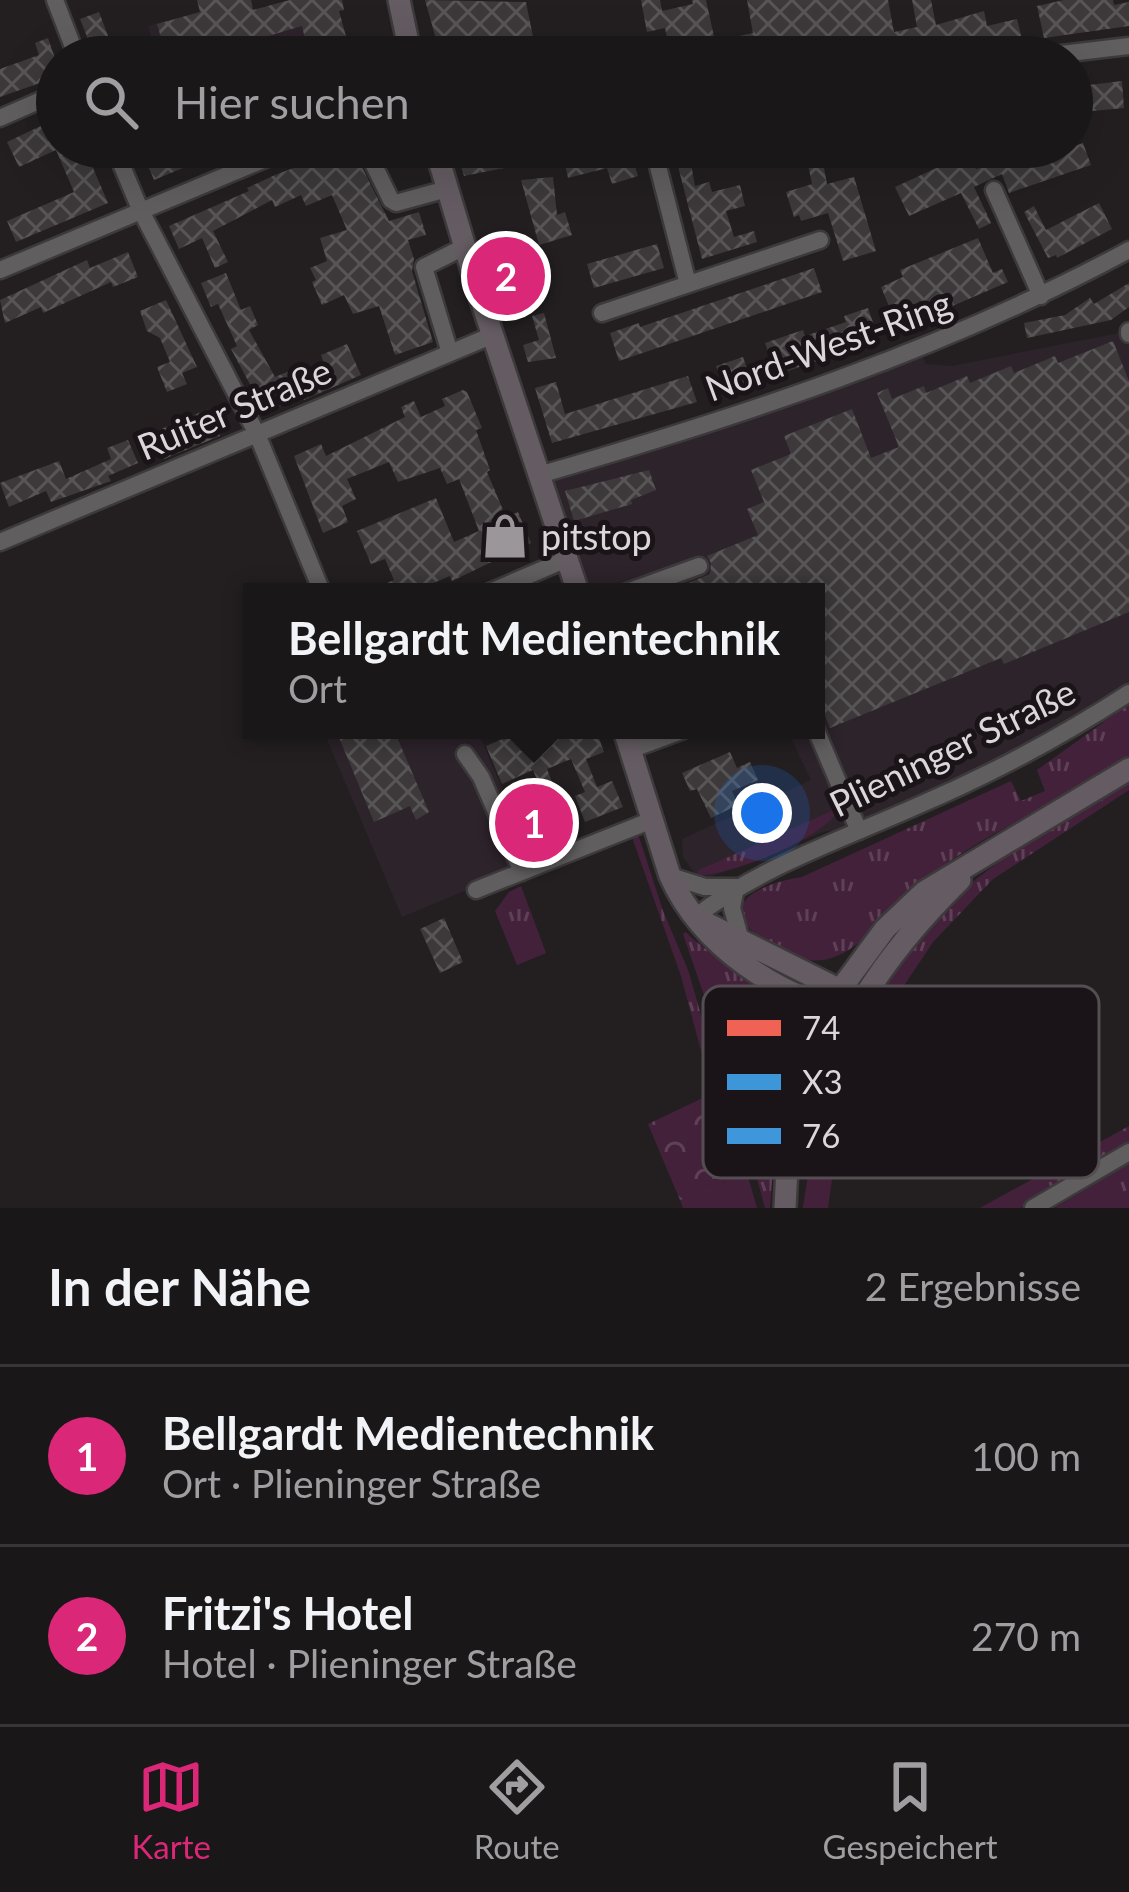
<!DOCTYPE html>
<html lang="de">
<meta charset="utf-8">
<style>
body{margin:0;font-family:Lato,sans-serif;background:#232022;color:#f1f3f6}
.you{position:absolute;left:762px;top:813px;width:42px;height:42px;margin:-30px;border:9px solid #fff;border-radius:50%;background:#1a73e8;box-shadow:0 0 0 18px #1a73e833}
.badge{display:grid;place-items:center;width:78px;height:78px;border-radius:50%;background:#db2777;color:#fff;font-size:39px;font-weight:700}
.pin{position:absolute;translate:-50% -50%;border:6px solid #fff;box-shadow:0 3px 12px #0006}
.popup{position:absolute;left:243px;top:583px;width:582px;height:156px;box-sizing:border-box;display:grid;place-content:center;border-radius:0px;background:#1a1719;filter:drop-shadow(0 3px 9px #0005);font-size:39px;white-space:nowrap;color:#9f9fa2}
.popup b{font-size:45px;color:#f1f3f6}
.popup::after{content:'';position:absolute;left:50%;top:100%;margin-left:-24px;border:24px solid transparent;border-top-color:#1a1719}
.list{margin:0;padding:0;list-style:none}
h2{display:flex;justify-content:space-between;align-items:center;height:156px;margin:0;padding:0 48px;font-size:51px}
h2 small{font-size:39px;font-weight:400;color:#9f9fa2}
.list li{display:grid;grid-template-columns:78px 1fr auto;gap:36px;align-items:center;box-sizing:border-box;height:180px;padding:0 48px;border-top:3px solid #383638}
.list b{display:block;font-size:45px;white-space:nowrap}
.list p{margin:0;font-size:39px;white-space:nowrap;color:#9f9fa2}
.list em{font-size:39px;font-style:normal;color:#9f9fa2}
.icon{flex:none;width:66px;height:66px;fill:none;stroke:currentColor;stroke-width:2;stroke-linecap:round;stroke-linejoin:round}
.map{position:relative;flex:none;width:1129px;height:1208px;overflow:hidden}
.search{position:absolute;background:#1a1719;box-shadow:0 12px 48px #0002;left:36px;right:36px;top:36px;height:132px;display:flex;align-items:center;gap:30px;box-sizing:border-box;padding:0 42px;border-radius:66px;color:#9f9fa2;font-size:45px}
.sheet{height:516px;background:#1a1719}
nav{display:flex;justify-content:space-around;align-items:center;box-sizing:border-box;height:168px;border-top:3px solid #383638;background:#1a1719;font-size:33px;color:#9f9fa2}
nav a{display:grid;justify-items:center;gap:6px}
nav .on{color:#db2777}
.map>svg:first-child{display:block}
.built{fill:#2d232b}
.grass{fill:url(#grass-tufts)}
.forest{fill:url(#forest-crowns)}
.building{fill:url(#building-cross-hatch)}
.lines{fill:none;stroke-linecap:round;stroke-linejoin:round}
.minor-casing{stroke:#3d3a3c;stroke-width:21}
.major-casing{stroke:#3d3a3c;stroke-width:26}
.minor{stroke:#605e5f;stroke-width:16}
.major{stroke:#645c62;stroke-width:21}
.labels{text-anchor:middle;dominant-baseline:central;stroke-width:10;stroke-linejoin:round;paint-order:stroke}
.street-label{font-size:36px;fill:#dad6d9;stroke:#1a1418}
.poi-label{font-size:36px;fill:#dad6d9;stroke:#1a1418;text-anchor:start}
.key{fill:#1a1418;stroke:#544e52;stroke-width:3}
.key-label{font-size:33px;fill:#dad6d9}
</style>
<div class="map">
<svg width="1129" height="1208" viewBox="0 0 1129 1208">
<defs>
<pattern id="grass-tufts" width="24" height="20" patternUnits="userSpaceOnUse" patternTransform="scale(3)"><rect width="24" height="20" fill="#44213b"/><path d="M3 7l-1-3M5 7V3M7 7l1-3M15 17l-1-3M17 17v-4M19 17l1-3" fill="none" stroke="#5e4057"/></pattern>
<pattern id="forest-crowns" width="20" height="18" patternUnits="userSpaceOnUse" patternTransform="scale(3)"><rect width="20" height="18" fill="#44213b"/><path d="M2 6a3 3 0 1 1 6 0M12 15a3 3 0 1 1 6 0" fill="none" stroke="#5e4057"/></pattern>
<pattern id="building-cross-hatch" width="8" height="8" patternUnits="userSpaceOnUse" patternTransform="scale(3)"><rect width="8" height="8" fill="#3d393b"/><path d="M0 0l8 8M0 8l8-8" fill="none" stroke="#585557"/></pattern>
</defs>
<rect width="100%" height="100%" fill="#231f21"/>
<!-- built -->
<path class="built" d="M202,0H251L254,10L290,0L351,57H157L148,26L200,12L197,1Z
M1129,331V693L859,831H826L700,881L683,857L682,839L811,780L787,730H816V592H578L539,475L919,349L926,364L952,366Z
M323,730H477L534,862L402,917Z"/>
<!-- grass -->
<path class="grass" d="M1129,704V756C1106,770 1083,788 1059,800C1010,825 961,849 918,885C886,911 855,966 808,960C796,958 785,952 775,946C709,912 750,885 802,877L1011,781L1021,801L1045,791L1037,770Z
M1129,781V790L993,879L933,942L883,1017L864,1016C879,992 893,966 910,944C967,872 1052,828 1129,781Z
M836,801L834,816C812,842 731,876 697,875L699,870L832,811L830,804Z
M632,837H639L663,911L688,970L757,1208H683L680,1200L724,1184L705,1097L703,1058L681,976Z
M521,886L546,953L517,965L495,911L509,892Z
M686,932C718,966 788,986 803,1030L775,1139L770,1208H765L736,1102L735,1085L744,1078L741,1067L726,1060C722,1046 717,1038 728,1027L724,1013L707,1004L683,934Z
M854,1028L863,1031L869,1041L842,1107L828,1208H803C812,1144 828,1087 854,1028Z
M1129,1126V1145L1020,1208H980Z
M1129,1163V1208H1055Z"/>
<!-- forest -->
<path class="forest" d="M705,1097L724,1185L680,1200L648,1124Z"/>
<!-- building -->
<path class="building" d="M197,0H251L253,10L290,0H342L344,10L339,11L350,51L392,40L396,57H309L302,26L238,45L241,57H213L208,39L165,51L157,24L200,12Z
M425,0L526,2L537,57H524L523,53L502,57H441Z
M641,0H660L662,11L693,4L692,0H706L715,41L753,33L747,0H888L894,32L917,27L912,0H931L936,25L984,11L987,26L1017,19L1022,39L967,49L966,44L894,57H871L870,48L832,57H671L665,28L647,32Z
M1064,0H1113L1114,5L1129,2V26L1044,38L1037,6Z
M99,12L116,57H95L80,19Z
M48,38L57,64V77L0,97V69L39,55L35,43Z
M1122,81L1124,108L1072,113V87Z
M57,112V147H84L108,203L16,242L7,221L74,192L56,150L19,167L7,142L45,124L43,118Z
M1083,143L1091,165L1009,193L1002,174L974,187L991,223L979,229L961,193L909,216L895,187L969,153L976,169L1028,150L1032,162Z
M165,147H175L183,168L154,180L144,156Z
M352,147L389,221L419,212L426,235L408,240L414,259L412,271L433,342L395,355L379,306L353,314L344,295L322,305L312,282L316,280L310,268L327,261L320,238L347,230L332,195L306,206L301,195L275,207L272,200L213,231L228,262L215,268L202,238L179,249L169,226L249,191L247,188L277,174Z
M455,147H526L528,163L464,176Z
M575,147H629L638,176L612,184L607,168L568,178L562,151Z
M673,147H688L695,186L709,182L712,192L740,185L745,206L726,211L734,237L754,231L757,242L702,259Z
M821,152L827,184L854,177L876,251L843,261L828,213L801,221L799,215L794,217L786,192L812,184L806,155Z
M553,177L557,215L565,212L572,235L539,245L521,180Z
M1099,203L1112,229L1057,258L1056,255L1048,258L1024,212L1034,206L1046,230Z
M978,238L993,273L1002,269L1008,282L927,317L921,304L893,316L881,287L903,277L900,270Z
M657,244L664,268L594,288L587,264Z
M516,246L534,309L517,315L513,303L503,306L487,254Z
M128,252L138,277L113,287L111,282L43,313L41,307L5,323L0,300L87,260L90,268Z
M814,268L822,292L619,361L610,333L639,323L640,327Z
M226,273L241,310L250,306L258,325L249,330L275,377L301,366L303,373L324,364L321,355L347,344L361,375L304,400L302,395L266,414L231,349L237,346L218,304L211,307L201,283Z
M1129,283V307L1111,320L1027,338L1024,323L1065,315L1090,298L1094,304Z
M166,300L197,367L182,373L187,384L167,392L157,367L170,362L160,338L147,331L140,311Z
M868,308L877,334L853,342L855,348L776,375L765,343L803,330L805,336L846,322L844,316Z
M544,313L556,358L528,362L523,345L539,340L532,316Z
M1113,341L1129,381V612L1004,664L1001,658L830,728L816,694V592H668L710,574L711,563L707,556L758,535L747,509L764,502L751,470L791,454L784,436L852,409L871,458L899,447L877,393L888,388L892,399L924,386L926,393L967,376L970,383L1011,366L1014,373L1055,356L1058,363Z
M743,357L751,381L724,392L716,366Z
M688,376L697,402L552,443L535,388L556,382L565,414Z
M463,390L467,392L482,428L476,430L490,470L487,472L506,517L518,512L531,543L452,581L450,576L412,592H365L394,580L385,559L371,564L357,531L436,498L454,542L479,531L459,479L447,484L440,468L398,482L389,462L347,479L356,499L342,506L348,522L323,533L294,456L321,444L326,456L405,417L401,407L414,401L421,417L445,406L442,399Z
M208,409L220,436L164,459L152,433Z
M128,440L138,463L108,476L111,481L51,502L46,491L9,507L0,483L59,461L66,479L111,459L107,448Z
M649,470L656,490L631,500L632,504L574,521L565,491Z
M336,730H394L429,812L416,820L410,806L374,822Z
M570,730H596L604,752L586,759L597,787L612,781L623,807L585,822L575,796L585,792L571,759L547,769L558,797L546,802L533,770L502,784L486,746L514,734L521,751Z
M730,752L737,768L750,762L758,780L732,791L738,805L711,818L697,789L690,791L682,773Z
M540,799L555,836L529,847L513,810Z
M444,918L463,962L440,973L420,929Z"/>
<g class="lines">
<!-- minor casing -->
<g class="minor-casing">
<path id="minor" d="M55,0L77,57
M1036,57L1129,46
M0,118L57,93
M114,147L140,209L257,434L322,592
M365,147L391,200L396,203L447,189
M653,147L688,284
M994,190L1041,296
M0,270L294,147
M602,313L820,240
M1129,331V334
M450,353L424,267L464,247
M539,475C742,416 942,351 1129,250
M0,542L493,335
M490,592L567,559
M627,592L699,566
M816,730L859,831
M630,750L684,730
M465,754L481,777L522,872
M670,876L705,887H735
M736,887L732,908L740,937
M476,890L652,820
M695,917C762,866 841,840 917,806C992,774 1061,737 1129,693
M1033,1208L1129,1152"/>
</g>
<!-- major casing -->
<g class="major-casing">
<path id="major" d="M399,0L411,57
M435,147L478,291L578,592
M624,730L670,876C701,946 778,997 852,1013
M696,918L840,990
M795,1139C838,1032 876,962 960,880
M785,1208L789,1127L801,1066L840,990L885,929L924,892L1129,769"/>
</g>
<!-- minor -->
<use href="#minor" class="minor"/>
<!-- major -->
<use href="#major" class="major"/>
</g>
<!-- icons -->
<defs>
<g id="shop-bare" transform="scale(3.6)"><path d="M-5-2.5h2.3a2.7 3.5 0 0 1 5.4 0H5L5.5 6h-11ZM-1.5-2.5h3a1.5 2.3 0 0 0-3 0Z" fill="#9a9699" stroke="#1a1418" stroke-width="2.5" paint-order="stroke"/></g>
</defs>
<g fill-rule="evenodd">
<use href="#shop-bare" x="505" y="536"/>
</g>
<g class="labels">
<!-- street labels -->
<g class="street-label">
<text transform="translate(828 345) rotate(-20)">Nord-West-Ring</text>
<text transform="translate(234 408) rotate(-23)">Ruiter Straße</text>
<text transform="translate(952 747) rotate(-26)">Plieninger Straße</text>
</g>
<!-- poi labels -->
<g class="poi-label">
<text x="541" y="536">pitstop</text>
</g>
</g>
<!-- legend -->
<rect x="703" y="986" width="396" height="192" rx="18" class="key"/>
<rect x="727" y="1020" width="54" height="16" fill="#ef6254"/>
<rect x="727" y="1074" width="54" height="16" fill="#3d96d7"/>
<rect x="727" y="1128" width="54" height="16" fill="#4096db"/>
<g class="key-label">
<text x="802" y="1040">74</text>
<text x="802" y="1094">X3</text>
<text x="802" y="1148">76</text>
</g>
</svg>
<div class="you"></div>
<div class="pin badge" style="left:534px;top:823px">1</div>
<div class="popup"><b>Bellgardt Medientechnik</b>Ort</div>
<div class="pin badge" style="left:506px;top:276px">2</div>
<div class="search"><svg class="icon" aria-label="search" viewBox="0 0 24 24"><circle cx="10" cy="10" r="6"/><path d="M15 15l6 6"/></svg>Hier suchen</div>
</div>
<section class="sheet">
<h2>In der Nähe<small>2 Ergebnisse</small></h2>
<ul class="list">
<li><span class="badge">1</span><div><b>Bellgardt Medientechnik</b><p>Ort · Plieninger Straße</p></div><em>100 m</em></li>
<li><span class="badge">2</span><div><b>Fritzi's Hotel</b><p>Hotel · Plieninger Straße</p></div><em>270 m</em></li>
</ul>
</section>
<nav>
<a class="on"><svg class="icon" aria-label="map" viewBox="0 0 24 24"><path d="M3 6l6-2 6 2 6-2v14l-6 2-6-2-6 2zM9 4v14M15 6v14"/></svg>Karte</a>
<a><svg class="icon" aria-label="directions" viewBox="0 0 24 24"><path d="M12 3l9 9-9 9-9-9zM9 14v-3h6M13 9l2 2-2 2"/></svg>Route</a>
<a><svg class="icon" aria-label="saved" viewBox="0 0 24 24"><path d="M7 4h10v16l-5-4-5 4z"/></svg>Gespeichert</a>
</nav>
